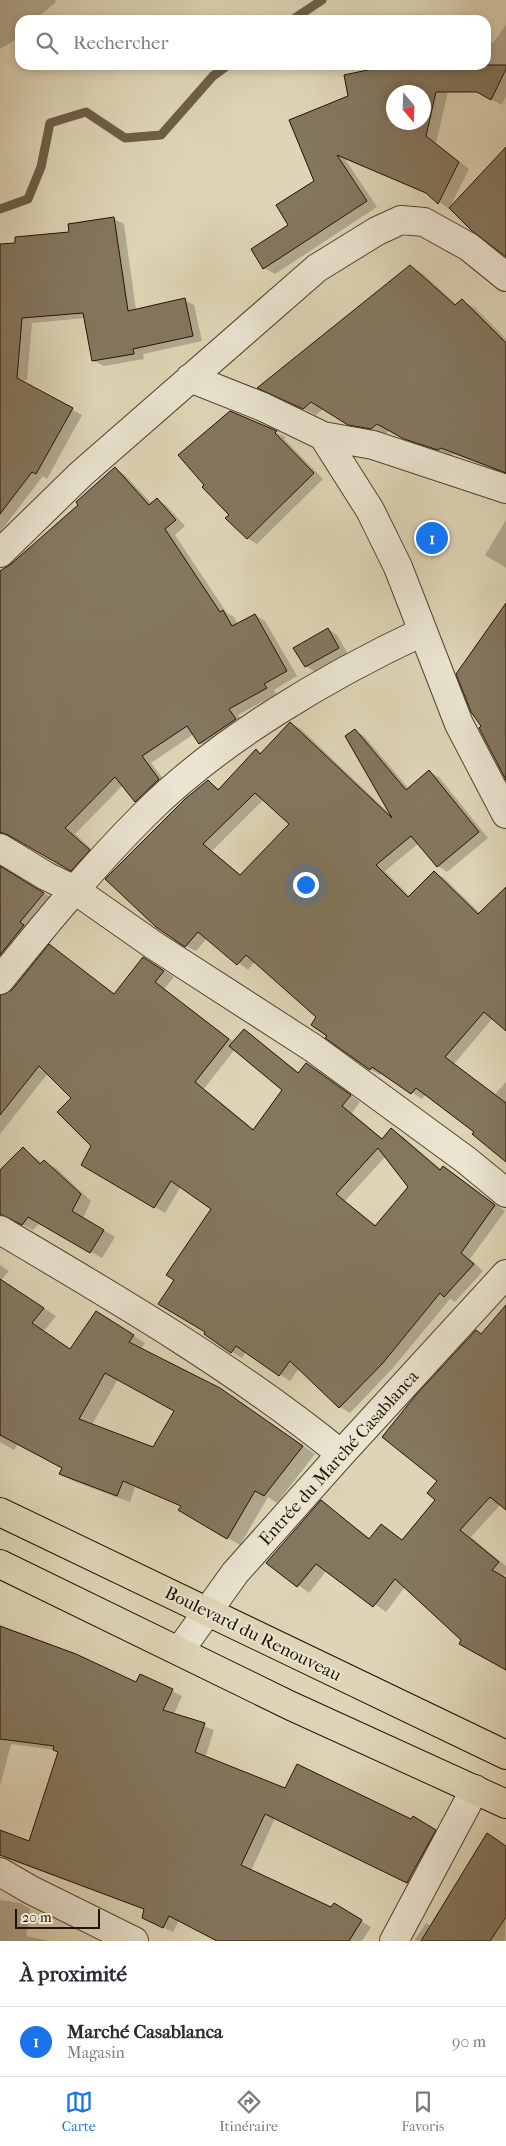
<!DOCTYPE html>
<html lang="fr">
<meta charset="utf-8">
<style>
body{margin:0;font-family:"IM FELL French Canon",serif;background:#f2f2f3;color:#2b2b33}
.compass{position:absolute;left:386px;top:85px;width:45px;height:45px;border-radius:50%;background:#fff;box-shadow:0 2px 8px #0003;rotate:161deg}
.scale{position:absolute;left:15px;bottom:12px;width:85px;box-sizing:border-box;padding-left:5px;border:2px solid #231200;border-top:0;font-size:14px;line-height:18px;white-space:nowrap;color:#231200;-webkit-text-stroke:4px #eae4d0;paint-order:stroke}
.you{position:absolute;left:305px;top:884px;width:18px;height:18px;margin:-12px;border:4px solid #fff;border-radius:50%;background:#1a73e8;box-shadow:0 0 0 8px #1a73e833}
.badge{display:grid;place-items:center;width:32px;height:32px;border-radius:50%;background:#1a73e8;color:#fff;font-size:16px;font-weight:700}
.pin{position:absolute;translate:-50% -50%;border:2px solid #fff;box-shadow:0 1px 5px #0006}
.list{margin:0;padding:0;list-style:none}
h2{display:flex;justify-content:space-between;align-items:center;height:65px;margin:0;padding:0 20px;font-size:21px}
h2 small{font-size:16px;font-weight:400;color:#7c7c81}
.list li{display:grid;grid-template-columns:32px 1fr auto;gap:15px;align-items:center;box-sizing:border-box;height:70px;padding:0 20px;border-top:1px solid #e1e1e2}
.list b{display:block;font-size:19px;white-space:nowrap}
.list p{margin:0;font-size:16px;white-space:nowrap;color:#7c7c81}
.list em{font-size:16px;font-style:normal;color:#7c7c81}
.icon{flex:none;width:28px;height:28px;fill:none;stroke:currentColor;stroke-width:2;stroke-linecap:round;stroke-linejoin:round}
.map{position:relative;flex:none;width:506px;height:1941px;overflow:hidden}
.search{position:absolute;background:#fff;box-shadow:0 2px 8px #0003;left:15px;right:15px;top:15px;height:55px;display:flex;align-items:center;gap:12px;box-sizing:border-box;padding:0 18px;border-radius:15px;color:#7c7c81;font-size:19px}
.sheet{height:135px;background:#fff}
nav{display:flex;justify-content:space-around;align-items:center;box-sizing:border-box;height:70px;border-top:1px solid #e1e1e2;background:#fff;font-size:14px;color:#7c7c81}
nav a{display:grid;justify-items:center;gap:2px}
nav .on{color:#1a73e8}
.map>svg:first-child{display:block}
.shadow{fill:#0003;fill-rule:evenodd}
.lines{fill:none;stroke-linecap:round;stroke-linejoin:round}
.stream{stroke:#6d5f48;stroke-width:9}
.building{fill:#84775f;stroke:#231200;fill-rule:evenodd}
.minor-casing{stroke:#52432e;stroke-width:30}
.highway-casing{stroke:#231200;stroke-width:30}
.minor{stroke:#eae4d0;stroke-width:28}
.highway{stroke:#ded5b6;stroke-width:28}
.labels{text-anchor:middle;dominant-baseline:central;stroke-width:4;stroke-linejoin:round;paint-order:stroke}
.street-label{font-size:18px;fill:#231200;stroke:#eae4d0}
</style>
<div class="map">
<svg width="506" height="1941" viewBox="0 0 506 1941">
<rect width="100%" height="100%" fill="#ded5b6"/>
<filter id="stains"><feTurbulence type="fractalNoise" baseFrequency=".004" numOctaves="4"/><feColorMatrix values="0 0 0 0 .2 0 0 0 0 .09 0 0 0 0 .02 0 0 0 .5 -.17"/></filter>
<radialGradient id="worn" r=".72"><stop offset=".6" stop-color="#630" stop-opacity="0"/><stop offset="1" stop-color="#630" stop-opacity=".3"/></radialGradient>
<!-- shadow -->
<path class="shadow" d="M0,0H55L56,2L35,20H20V33L15,37L17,39L0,49Z
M418,14L438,20H416Z
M506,25V96L502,105L451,79L436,143L469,169L449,209L430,195L345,159L377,207L275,274L264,268L315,181L349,97L397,65H486V39L493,43ZM394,92H424V122H394Z
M114,219L124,224L136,310L184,300L194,305L202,341L143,354L144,359L104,366L94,361L86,318L32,323L27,380L20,381L82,415L47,479L43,476L0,532V246L16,244L70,233Z
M410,266L422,273L457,305L462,301L475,308L506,339V474L454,454L451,456L418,445L390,430L384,435L362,431L324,408L316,415L259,388Z
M230,412L286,437L284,439L323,479L257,544L247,538L231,515Z
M115,469L125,475L152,504L157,500L167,506L185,526L175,535L227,613L234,617L238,625L255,615L265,621L297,676L274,690L276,694L238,715L246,726L210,749L200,743L194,734L151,763L169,786L146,807L136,801L123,785L75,834L99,856L82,875L19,840L12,838L0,842V576L80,505Z
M506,520V568L485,555Z
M328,629L337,635L348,654L315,672L306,666Z
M291,723L301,729L390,814L355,731L364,736L409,789L429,772L439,777L488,838L447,872L438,866L419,843L385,871L410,897L434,872L444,878L480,913L506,889V1029L493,1018L454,1064L495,1094L506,1082V1160L476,1132L426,1094L422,1099L382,1073L380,1075L370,1069L312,1025L318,1017L255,961L248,970L207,938L196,951L186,946L208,781L220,789L256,750L262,754ZM264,799L290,824L241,875L212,851Z
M0,867L54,899L0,973Z
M50,946L115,995L154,964L174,977L164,989L234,1042L245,1030L300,1073L307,1064L317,1070L360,1102L352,1113L383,1139L392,1130L402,1136L442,1170L443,1167L453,1173L505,1211L470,1259L483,1271L455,1302L450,1299L392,1369L350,1413L340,1407L299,1368L290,1381L246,1352L242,1358L232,1352L207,1332L175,1280L213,1209L181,1186L165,1213L83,1164L93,1145L73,1098L48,1073L0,1134V996H7ZM235,1049L284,1090L255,1130L204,1089ZM386,1156L410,1187L377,1226L345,1201Z
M23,1149L43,1163L44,1162L56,1168L91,1201L83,1218L115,1237L102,1258L40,1223L33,1230L13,1220L3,1224L0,1222V1172Z
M0,1265L9,1271L1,1280L56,1316L44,1331L71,1350L108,1319L145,1343L141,1349L233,1397L315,1454L277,1503L268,1497L240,1545L180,1510L182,1507L135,1487L130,1502L73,1481L61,1474L64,1468L18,1443L14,1450L0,1442ZM118,1379L176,1411L154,1448L92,1425Z
M506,1307V1508L501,1504L471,1537L506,1566V1574L503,1577L506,1579V1669L462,1640L405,1587L386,1612L327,1570L309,1593L268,1562L321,1502L371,1539L381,1526L403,1541L436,1500L439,1481L482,1335Z
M0,1627L27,1635L137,1684L172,1691L182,1696L174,1714L214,1730L205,1758L286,1789L411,1821L413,1817L445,1836L417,1887L275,1818L251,1871L331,1909L344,1911L371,1927L362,1941H219L179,1920L173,1932L153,1923L145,1910L0,1856V1832L30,1843L59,1753L55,1750L11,1744L0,1786Z
M506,1846L505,1941H414L426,1923L431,1926Z
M0,1900L20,1903L30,1909L26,1936L50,1941H0Z"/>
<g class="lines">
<!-- stream -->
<path class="stream" d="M292,20L322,0
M0,209L28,199L41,167L50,123L86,112L125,138L161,135L213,76L228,65"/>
</g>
<!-- building -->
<path class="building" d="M391,65H506V69L491,100L477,92H436L426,136L459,162L438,204L426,193L337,155L367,201L263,269L251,249L288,225L276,205L314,181L289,120L348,96L344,75ZM394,92H424V122H394Z
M506,147V257L471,230L449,208Z
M114,217L128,311L185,298L193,336L133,349L134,354L92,361L83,313L22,318L17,378L73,408L36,474L32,472L0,514V244L15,243V237L69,232L68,224Z
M410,265L455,305L462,299L506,343V473L441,448L438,450L404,439L377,424L371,429L348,425L311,402L303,409L257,388Z
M230,411L277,431L275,433L314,473L247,539L225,518L229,515L202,487L204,485L178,455Z
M115,467L149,505L157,498L176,520L165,529L220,612L223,610L232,626L255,614L287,671L264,684L267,688L229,709L236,719L199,744L187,726L142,756L159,779L135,802L115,777L65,828L90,850L71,871L8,835L0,832V571L11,564L78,505L76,502Z
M506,603V780L479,728L481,726L471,712L456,674Z
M328,628L339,648L305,667L293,648Z
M290,722L392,818L345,736L355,729L406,790L429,770L479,832L437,867L411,836L376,865L408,897L434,871L478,914L506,887V1031L484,1012L445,1057L506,1103V1162L472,1134L474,1132L416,1088L411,1094L372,1067L370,1070L325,1038L327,1036L311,1025L316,1017L246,955L237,965L198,932L185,947L156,927L105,879L185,799L208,780L218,790L256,749L260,754ZM255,793L289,824L240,875L203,844Z
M0,866L44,893L20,922L24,925L0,955Z
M49,944L114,994L143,957L164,971L155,982L229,1039L195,1082L253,1130L282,1090L229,1046L244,1029L298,1073L306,1063L351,1095L342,1106L382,1139L391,1128L440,1170L443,1166L495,1205L461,1253L474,1264L444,1297L440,1293L382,1364L339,1408L290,1361L279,1376L236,1346L231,1353L204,1334L205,1332L158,1304L174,1280L166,1275L211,1209L171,1181L154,1208L81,1165L91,1146L57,1112L71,1098L39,1066L0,1115V995L12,990ZM378,1148L408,1187L375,1226L336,1194Z
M23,1147L40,1164L44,1160L81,1194L72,1211L104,1230L90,1253L28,1217L22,1225L0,1214V1170Z
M0,1279L44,1308L32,1323L70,1349L96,1311L134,1335L129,1342L220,1388L303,1446L264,1496L255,1491L227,1539L178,1510L181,1506L123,1481L117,1496L59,1474L62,1468L0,1435ZM105,1373L174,1411L153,1447L79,1419Z
M506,1305V1510L490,1497L460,1530L499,1562L492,1570L506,1578V1670L459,1644L461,1640L395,1579L373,1607L316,1564L297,1587L266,1563L321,1500L369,1539L381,1524L402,1540L435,1500L427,1493L437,1481L382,1437L415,1396L476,1330L481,1334Z
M0,1626L76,1654L136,1682L140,1674L173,1689L163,1710L205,1723L195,1752L285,1788L297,1764L411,1819L413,1816L436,1830L411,1875L407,1883L265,1814L241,1865L331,1907L334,1903L362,1920L349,1941H217L169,1916L163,1928L142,1918L144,1909L0,1855V1830L29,1841L58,1752L53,1750L54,1746L0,1739Z
M487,1833L506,1846V1917L490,1941H421Z"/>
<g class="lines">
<!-- minor casing -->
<g class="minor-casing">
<path id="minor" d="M190,378L263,407L323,436L373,445L506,489
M323,436L370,510L398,567L459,724L506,814
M0,553L81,474L317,268L377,231L401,220L424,222L469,247L506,277
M0,848L46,876L75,890L155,946L313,1048L466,1160L506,1193
M0,980C46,923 93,866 145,814C219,740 328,676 422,632
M0,1230C117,1299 235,1368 341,1454
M180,1650L235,1573L341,1454L506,1274
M0,1872L31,1890L134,1941
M394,1941L475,1789"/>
</g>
<!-- highway casing -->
<g class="highway-casing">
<path id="highway" d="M0,1512L506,1755
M0,1564L291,1706L506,1804"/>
</g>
<!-- minor -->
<use href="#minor" class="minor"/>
<!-- highway -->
<use href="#highway" class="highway"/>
</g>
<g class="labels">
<!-- street labels -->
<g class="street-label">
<text transform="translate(339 1458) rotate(-48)">Entrée du Marché Casablanca</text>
<text transform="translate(253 1634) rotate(26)">Boulevard du Renouveau</text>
</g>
</g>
<rect width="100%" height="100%" filter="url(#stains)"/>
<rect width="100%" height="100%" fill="url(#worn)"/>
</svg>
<svg class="compass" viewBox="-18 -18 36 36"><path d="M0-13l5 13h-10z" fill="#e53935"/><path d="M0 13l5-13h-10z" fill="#7c7c81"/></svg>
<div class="scale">20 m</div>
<div class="you"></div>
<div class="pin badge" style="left:432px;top:538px">1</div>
<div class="search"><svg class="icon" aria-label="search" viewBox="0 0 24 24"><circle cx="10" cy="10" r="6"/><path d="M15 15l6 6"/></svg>Rechercher</div>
</div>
<section class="sheet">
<h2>À proximité<small></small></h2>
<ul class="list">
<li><span class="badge">1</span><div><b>Marché Casablanca</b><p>Magasin</p></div><em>90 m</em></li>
</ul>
</section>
<nav>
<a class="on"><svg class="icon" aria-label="map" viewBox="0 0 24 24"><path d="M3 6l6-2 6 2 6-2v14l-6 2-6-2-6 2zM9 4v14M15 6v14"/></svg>Carte</a>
<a><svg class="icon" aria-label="directions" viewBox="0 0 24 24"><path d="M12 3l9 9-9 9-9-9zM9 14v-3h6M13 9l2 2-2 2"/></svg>Itinéraire</a>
<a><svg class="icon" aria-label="saved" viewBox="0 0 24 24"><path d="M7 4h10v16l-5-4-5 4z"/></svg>Favoris</a>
</nav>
